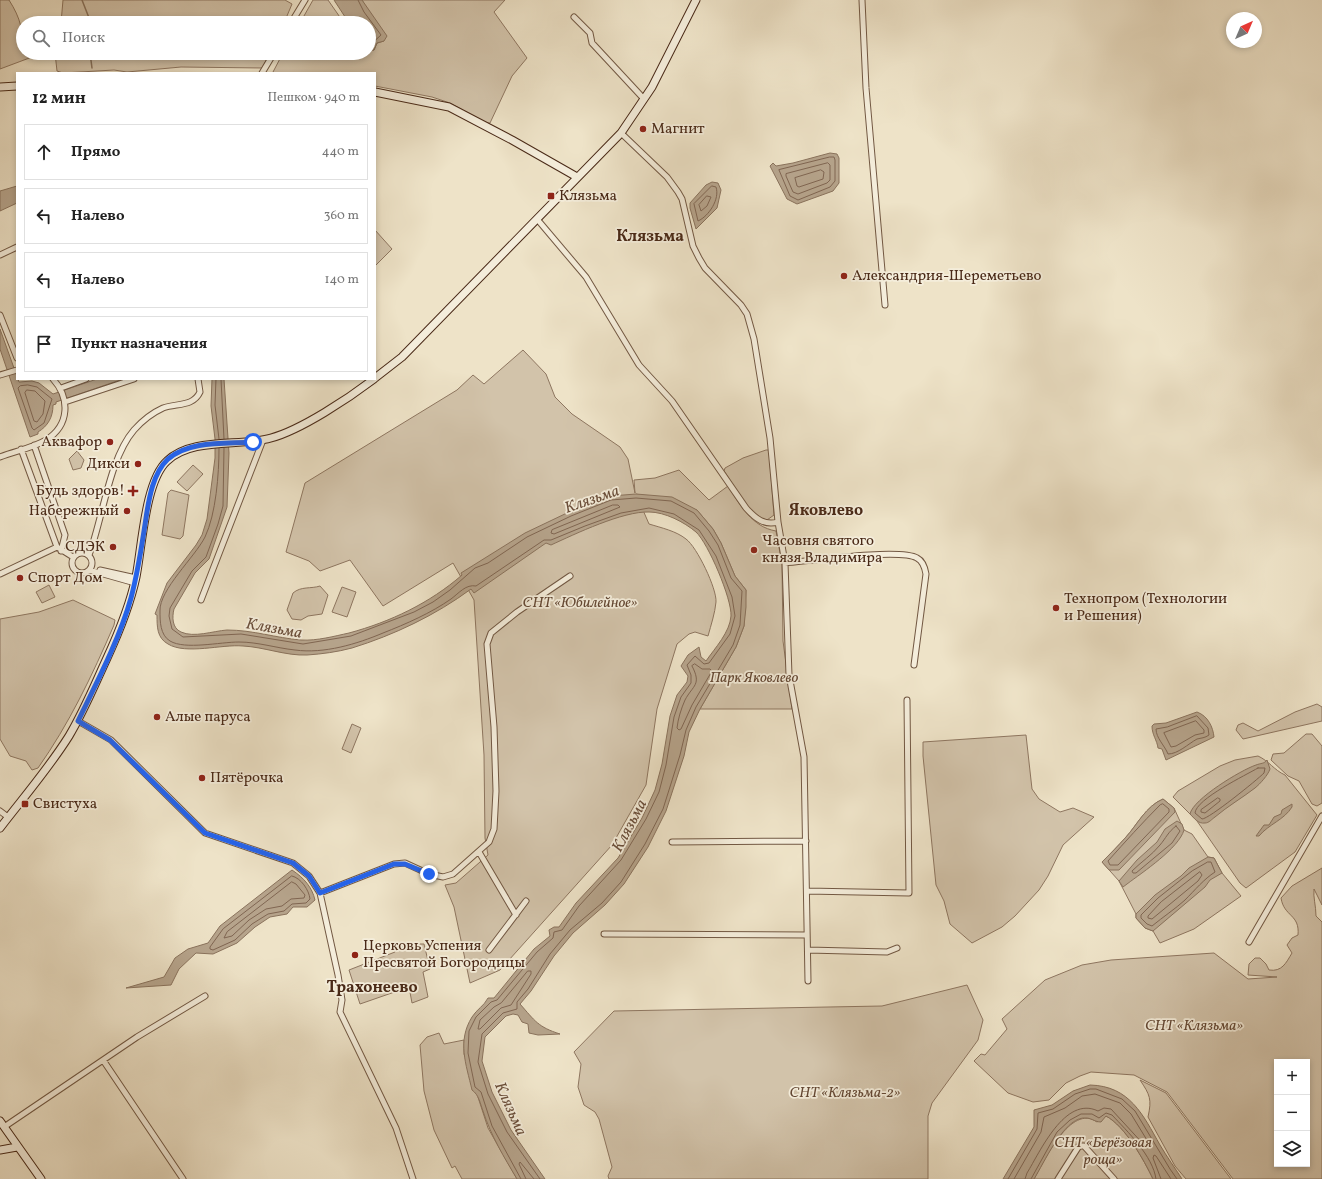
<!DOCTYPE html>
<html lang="ru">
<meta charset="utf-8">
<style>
body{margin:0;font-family:Vollkorn,serif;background:#f6f6f6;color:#222}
.controls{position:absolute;right:12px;bottom:12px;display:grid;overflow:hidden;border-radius:0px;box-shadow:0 2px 6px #0003}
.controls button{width:36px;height:36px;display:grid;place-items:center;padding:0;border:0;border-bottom:1px solid #e0e0e0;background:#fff;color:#222;font:20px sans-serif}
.compass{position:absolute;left:1226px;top:12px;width:36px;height:36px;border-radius:50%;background:#fff;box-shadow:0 2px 6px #0003;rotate:44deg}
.stop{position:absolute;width:12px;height:12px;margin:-9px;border:3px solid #2563eb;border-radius:50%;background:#fff}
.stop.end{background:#2563eb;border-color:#fff;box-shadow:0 1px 4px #0008}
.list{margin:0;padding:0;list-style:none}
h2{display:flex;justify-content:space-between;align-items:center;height:52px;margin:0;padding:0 16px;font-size:17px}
h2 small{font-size:13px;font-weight:400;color:#767676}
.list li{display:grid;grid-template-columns:26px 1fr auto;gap:12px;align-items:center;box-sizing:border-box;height:56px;margin:0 8px 8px;padding:0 8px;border:1px solid #e0e0e0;border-radius:0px}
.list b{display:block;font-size:15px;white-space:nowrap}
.list em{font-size:13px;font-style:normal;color:#767676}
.icon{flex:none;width:22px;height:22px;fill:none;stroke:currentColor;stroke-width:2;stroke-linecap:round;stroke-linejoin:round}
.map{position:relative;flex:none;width:1322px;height:1179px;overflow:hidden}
.search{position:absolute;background:#fff;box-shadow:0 2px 6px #0003;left:16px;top:16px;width:360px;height:44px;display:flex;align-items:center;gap:10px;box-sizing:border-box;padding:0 14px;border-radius:22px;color:#767676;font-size:15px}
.panel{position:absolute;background:#fff;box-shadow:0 2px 6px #0003;left:16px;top:72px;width:360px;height:308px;border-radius:0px}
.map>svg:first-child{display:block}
.green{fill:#d2c3aa;stroke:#8e7660;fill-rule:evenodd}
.water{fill:#b6a48c;stroke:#8a735d}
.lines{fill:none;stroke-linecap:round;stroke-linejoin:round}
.shore{stroke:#806652;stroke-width:1}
.stream{stroke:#8a735d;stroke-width:1.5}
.street-casing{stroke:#725843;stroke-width:7}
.secondary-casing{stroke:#492917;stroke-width:9}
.street{stroke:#f4eddb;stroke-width:5}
.secondary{stroke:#f4eddb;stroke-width:7}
.route{stroke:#2563eb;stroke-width:5}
.poi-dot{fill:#8f2418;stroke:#f4eddb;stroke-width:1.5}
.labels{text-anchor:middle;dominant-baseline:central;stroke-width:3.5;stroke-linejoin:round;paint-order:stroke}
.poi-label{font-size:15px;fill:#492917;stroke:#f4eddb;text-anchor:start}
.park-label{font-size:15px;font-style:italic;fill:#644834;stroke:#f4eddb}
.neighbourhood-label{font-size:16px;font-weight:bold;fill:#492917;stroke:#f4eddb}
.water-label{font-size:16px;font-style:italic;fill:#6a4e3a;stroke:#f4eddb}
</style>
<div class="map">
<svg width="1322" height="1179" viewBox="0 0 1322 1179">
<rect width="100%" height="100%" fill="#eee3c8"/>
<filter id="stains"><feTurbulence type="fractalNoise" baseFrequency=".005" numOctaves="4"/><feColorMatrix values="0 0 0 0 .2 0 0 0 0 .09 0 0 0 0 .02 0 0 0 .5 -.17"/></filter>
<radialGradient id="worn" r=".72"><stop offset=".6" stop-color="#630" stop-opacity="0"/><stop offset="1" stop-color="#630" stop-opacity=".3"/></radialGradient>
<!-- green -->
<path class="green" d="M0,0H9C21,19 23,30 23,53H31L32,57L0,69Z
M63,0H285L292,4L284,23H61Z
M313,0H328L344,23H300Z
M362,0H505L494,12L527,58L512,76L490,123H486L450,103L432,97L375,86V73H275L273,72L283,53H369V50H374L377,43L384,41Z
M55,53H270L262,68L181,67L127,72L114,70L63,73L57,71Z
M375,230L392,249L375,266Z
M523,350L546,374L555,397L572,414L620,447L628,459L635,493L634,480L655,478L679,470L709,500L728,486C740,505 752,527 776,531L782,564L783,641L792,709H700L736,647L744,626L746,590L735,576L721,543L713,529L697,510L636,494L649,524C662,528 676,531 686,539C697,547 717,589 716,602C715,613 711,625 708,636L695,632L689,634L677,644L657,709L646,785L612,845L500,970L470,983L454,907L445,885L456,883L488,855L485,838L484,755L474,600L453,563L383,606L350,560L320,571L309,561L286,552L305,483L457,390L473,375L484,384Z
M766,450H769L774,515L767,520C749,516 734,485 724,471L725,468L743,458Z
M77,451L84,460L81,468L73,470L69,459Z
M193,465L203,474L187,491L177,482Z
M171,490L189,495L183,536L180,539L162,535L168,493Z
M49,585L55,597L42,603L36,592Z
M320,586L328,595L322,614L308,616L301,620L292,619L287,610L293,593C301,586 311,589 320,586Z
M342,587L356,592L347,617L332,612Z
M73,600L115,620L114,625C92,676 69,724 38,768L32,770L26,761L10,756L0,739V619L39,612Z
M1317,704L1322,707V721L1243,739L1236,730L1238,725L1243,723L1258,731L1295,712Z
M352,724L361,728L351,753L342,749Z
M1306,734H1312L1322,746V803L1317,806L1312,804L1299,781L1288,776L1271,760L1273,754L1284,753Z
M1026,735L1032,789L1039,799L1060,812L1073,808L1094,817L1063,845L1048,876L1039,890L1015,916L1002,927L972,943L950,924L944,901L936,885L923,756V742Z
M1258,756C1269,761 1274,770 1285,775L1317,815L1295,852L1246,888L1240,883L1197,821L1173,797L1178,791L1220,766L1235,760Z
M1163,799L1174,808L1184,830L1192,834L1208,857L1214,858L1222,873L1241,896L1194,929L1160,943L1153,931L1145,928L1136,918V914L1119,881L1102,862C1110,854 1118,846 1126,837C1137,825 1146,806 1163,799Z
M1322,868V905L1314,889C1313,897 1316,906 1316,916L1322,922V1179H1233L1167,1092L1134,1075L1091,1072L1080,1076L1066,1083L1049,1100L1033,1102L1008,1093L974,1061L981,1054L985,1055L1007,1029L1002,1019L1045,980L1082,965L1111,960L1214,953L1248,979L1277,977L1248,975L1249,964L1255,958H1260L1266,964L1269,970C1282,972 1286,963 1292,953L1287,945L1292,938L1298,935C1300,914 1284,917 1281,898L1292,886ZM1277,1062H1307V1164H1277Z
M410,944H424L430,969L423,972L428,997L412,1003L409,987L360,1004L349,970L395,952L394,950Z
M967,985L983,1020L978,1040L932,1103L928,1116V1179H609L608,1176L612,1167L599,1119L595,1112L584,1105L578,1087L581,1064L574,1052L614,1011L882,1006Z
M439,1033L444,1044L464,1040V1054L488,1128L517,1179H462L455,1166L452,1168L434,1130L424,1091L420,1045L427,1037Z
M1140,1080L1166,1093L1231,1179H1186L1175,1166L1148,1117C1152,1099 1150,1095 1140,1080Z
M1106,1116C1125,1126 1144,1160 1153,1179H1034C1044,1161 1071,1103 1097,1122Z"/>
<!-- water -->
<path class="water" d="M334,0H362L387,36L384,41L377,43L374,50H369V23H349Z
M830,153L837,154L839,158V183L833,191L797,204L787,199L770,166L773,163L776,166L793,163Z
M712,182L718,183L721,190L717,208L696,229L690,208V203L706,185Z
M17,186V203L0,211V191Z
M0,329L19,382L32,381L39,383L53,394L97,379H123L56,402V404L53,405C53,417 48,426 38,432V434L30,437L0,349Z
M212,379H224L229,453L227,507L209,559L195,573L174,609C172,617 172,628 181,632C194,638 213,631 227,630C253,630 276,638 301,640C317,641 335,636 349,633C390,622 430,603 462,575L461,573L525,533L569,512L611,496L636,494L672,497L697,510L713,529L721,543L735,576L746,590V607L744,626L736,647L700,709L689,732L684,756L666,811L648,847L624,884L605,905L573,933L554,956L531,991L520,1004C535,1021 538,1027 560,1034L538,1035L529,1033L528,1024L522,1022L518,1015L513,1014L506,1016L485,1037L482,1061L492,1092L511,1130L545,1179H517C504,1157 491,1136 483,1111C480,1103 479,1095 472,1090C466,1064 457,1041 472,1017C477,1009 484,1006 488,998H494L534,949L550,936L549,930L554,927H559L576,903L618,858L642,818L655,790L662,764L670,716L677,695L687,682L688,676L681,666L688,655L699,647L701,657L706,661C715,648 730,632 731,616C732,599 708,543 696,532C684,522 665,512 649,512C623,511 575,534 551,545L546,543L474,593L471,589C436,615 394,635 352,648C337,652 322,654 307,655C286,656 264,647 243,646C222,644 186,655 168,644C157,638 157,627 157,615L155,614L167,583L196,545L202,535L207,519L215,458V439L211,406Z
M1197,712C1208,716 1213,727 1214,737L1166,760L1162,749L1158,748C1157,740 1152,735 1152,726L1154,724L1166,723Z
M1267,760L1270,769C1268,775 1260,784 1255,788C1242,798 1228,806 1215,817C1212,819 1209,823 1205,823C1198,824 1194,818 1190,814C1193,799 1241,770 1256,765C1261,763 1264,764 1267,760Z
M1163,799L1174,808L1175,812L1119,870H1109L1102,862C1110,854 1118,846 1126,837C1137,825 1146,806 1163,799Z
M1292,804V807C1284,820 1269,824 1259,836H1256L1264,825H1269L1274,817L1281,814L1282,810Z
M1177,821L1182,824L1184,830C1179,848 1143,872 1127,884L1123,887L1119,881L1137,860L1157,842L1165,829Z
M1208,857L1214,858L1222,873L1210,880L1205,887L1153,931L1145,928L1136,918V914L1155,895L1181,876L1189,868Z
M292,870C304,878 312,887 315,900L307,907H293L287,914L270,917L255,927L237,943L213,954L196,953L179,969L171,985L126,988L164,977L175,958L188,949L208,943L220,926Z
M1090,1085C1130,1086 1143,1115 1160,1145C1167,1157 1175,1168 1182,1179H1153C1144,1160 1125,1126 1106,1116L1101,1122C1094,1122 1091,1117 1083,1118C1063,1120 1044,1163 1034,1179H1003L1034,1127V1110L1052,1105L1073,1091Z"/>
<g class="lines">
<!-- shore -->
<path class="shore" d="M358,0L364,12L381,35L369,46
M830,157H834L835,160V181L830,187L798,200L790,196L779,170Z
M828,163L830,165V180L827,183L798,194L793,192L786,176V174Z
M821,170L824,172L823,179L799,187L797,186L795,178Z
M712,186L716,187C720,199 709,216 698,221L694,204Z
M707,196L711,197L707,206L701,211L699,205Z
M216,379L215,405L219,439
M221,379L224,439
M28,385L37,387L52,399L44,423L34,430L32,428L18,388L20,386Z
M27,390L35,391L45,401L43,414L37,422L34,421L25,393Z
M219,448C219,474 216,514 205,537C195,557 159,590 160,611C160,621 160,635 170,641C185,650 220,642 239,642C258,642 276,648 295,650C324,654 357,644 383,633C406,624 431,613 451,599C459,593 466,584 476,586L544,540H551L585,526L621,513L649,508L674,514L699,530L716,556L732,597L735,616L730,634L709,663L704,664L695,656L687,665L691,675V683L681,697L674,717L666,765L659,792L646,819L621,860L579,906L562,930L554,932L553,938L537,952L497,1000L491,1002L476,1017L469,1031L468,1053L475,1087L481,1092L492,1126L521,1179
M224,448L223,506L218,524L206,557L192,571L170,608L169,616L172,629L183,637L241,634L303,644L351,636L414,612L433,602L450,590L475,568L488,563L527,537L571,516L611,500L636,498L671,501L694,513L709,531L718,545L731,578L742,591L740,625L733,645L696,707L686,730L680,755L663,809L645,844L621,882L602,903L570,930L550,954L528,989L517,1002V1009L503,1013L482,1034L478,1062L488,1094L507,1132L540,1179
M613,505H618L620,507L554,534L551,533L552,530Z
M695,664L702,669H710L712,671L692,705L681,729L679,730L677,728C678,719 681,709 685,700C693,685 702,685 692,666Z
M1197,716L1208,728L1209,735C1205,738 1201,738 1197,739C1188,744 1178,754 1168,754C1165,746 1156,738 1156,729L1167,727Z
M1196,721L1204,730V733L1195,735L1176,746L1171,747L1164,733Z
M1258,768H1265L1264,773C1257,780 1209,819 1202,819L1195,813C1196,799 1246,775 1258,768Z
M1218,798L1220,799V801L1205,813L1201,812V810Z
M1163,804L1169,809V812L1118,865H1110L1108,861C1125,842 1142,823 1160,805Z
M1176,826L1180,831L1172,843L1136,873H1133L1132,871C1141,862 1152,855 1160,845C1166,838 1168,832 1176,826Z
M1208,862H1211L1215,872C1204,879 1195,890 1185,900C1175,909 1163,917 1152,926L1147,924L1141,918V915L1158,898L1192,871Z
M1200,872L1202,875L1198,881L1152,919L1148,918V916L1161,902Z
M292,876C301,878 309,890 310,899L306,903L292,904L284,911L268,914L252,924L235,940L213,950L210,949V947L223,929Z
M292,882L296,884L305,895L304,898L291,899L282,906L266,909L249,920L232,936L224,938L227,932Z
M528,971H531V974L511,1005L501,1008L480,1029H478L480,1020L494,1007L501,1003Z
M526,1179L519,1164L520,1162L534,1179
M1008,1179L1037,1129L1038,1113L1053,1109L1075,1094L1090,1089H1096L1122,1099L1135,1111L1170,1169L1177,1179
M1014,1179L1041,1132L1044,1117L1065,1108L1082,1096L1095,1094L1120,1103L1131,1114L1150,1145L1149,1147H1146L1111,1109L1104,1108L1098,1111C1065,1095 1040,1152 1027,1173L1025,1179
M1031,1179L1057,1132L1070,1120L1081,1114H1092L1099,1118L1106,1113L1112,1115C1127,1131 1153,1156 1156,1179
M1161,1179L1153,1158L1154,1155L1156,1156L1171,1179"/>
<!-- stream -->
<path class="stream" d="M82,0L91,23
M90,53L92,68"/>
<!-- street casing -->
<g class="street-casing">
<path id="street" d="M862,0L866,88L885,305
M574,17L590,33L592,43L644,99
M291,23L305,0
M262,73L274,53
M621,133L667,177L678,192L682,199L693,246L699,258L705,268L741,305L747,314L754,339L770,438L778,522L785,563L789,675L804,757L808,981
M537,219L586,277L639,365L672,401L746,508C755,518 764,526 778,522
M0,255L17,247
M0,315L17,358
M0,375L17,370
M61,388L86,379
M65,402L134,379
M34,445L65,535L61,551
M21,449L57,547L73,557
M0,457C15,451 33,448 46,440C70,425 70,398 53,379
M72 563a10 10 0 1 1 20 0a10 10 0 1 1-20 0Z
M89,555C103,518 109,459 134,430C142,421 152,413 163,408C177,403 193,407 200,392L198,379
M785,563C809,561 900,548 917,558C923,561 925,568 926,574L914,665
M89,570L135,583
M100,570L136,578
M0,574L57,547
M201,600L263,440
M78,721L111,740L205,833L293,863L309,876L320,893L338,975L342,1000L340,1012L396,1128L413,1179
M0,811L8,817
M672,842L806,841
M479,852L516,915
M807,891L909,893L907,700
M320,893L394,864L405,863L429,874L443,877L453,874L489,842L494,829L496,791L494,727L487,644L491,633L517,612L570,576
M604,934L807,935
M1249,942L1322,816
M489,950L526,901
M808,950L887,952L897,948
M103,1060L183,1179
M4,1127L137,1037L205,996
M1058,1179L1079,1146H1084L1114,1179"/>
</g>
<!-- secondary casing -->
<g class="secondary-casing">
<path id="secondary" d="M0,87L17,86
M375,92L449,107L512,140L577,177
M375,378L402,357L621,133L652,87L696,0
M0,828C23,798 49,768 69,736C84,711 95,684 107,658C119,632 130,605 136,577C142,547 145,481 167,461C192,437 239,447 271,438C301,430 349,398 374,379
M0,1121L41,1179
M0,1150L17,1147"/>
</g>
<!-- street -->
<use href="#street" class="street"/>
<!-- secondary -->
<use href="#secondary" class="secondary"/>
</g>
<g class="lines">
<!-- route -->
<path class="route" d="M253,442C226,444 190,440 168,459C153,473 149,498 146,518C142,545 138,572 131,598C120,638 96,684 78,721L110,740L205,833L293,863L309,876L320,893L394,864H405L429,874"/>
</g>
<!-- markers -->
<g class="poi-dot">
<circle cx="643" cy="129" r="4"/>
<rect x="547" y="192" width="8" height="8" rx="2"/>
<circle cx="844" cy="276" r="4"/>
<circle cx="110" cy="442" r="4"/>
<circle cx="138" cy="464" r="4"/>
<path d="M131 485h4v4h4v4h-4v4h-4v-4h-4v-4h4z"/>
<circle cx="127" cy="511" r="4"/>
<circle cx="113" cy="547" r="4"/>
<circle cx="754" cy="550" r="4"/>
<circle cx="20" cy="578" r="4"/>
<circle cx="1056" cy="608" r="4"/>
<circle cx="157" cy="717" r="4"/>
<circle cx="202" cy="778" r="4"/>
<rect x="21" y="800" width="8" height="8" rx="2"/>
<circle cx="355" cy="955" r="4"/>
</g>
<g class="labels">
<!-- poi labels -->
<g class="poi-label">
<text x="651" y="129">Магнит</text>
<text x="559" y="196">Клязьма</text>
<text x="852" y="276">Александрия-Шереметьево</text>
<text x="102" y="442" text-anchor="end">Аквафор</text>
<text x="130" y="464" text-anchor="end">Дикси</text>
<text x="125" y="491" text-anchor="end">Будь здоров!</text>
<text x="119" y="511" text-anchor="end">Набережный</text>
<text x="762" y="541">Часовня святого<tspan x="762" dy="17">князя Владимира</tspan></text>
<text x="105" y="547" text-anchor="end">СДЭК</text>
<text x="28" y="578">Спорт Дом</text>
<text x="1064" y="599">Технопром (Технологии<tspan x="1064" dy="17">и Решения)</tspan></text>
<text x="165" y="717">Алые паруса</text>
<text x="210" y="778">Пятёрочка</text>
<text x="33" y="804">Свистуха</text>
<text x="363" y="946">Церковь Успения<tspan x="363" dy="17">Пресвятой Богородицы</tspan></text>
</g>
<!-- park labels -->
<g class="park-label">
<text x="580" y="603">СНТ «Юбилейное»</text>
<text x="754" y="678">Парк Яковлево</text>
<text x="1194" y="1026">СНТ «Клязьма»</text>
<text x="845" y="1093">СНТ «Клязьма-2»</text>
<text x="1103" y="1143">СНТ «Берёзовая<tspan x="1103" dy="17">роща»</tspan></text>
</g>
<!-- neighbourhood labels -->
<g class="neighbourhood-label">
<text x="650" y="237">Клязьма</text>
<text x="826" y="511">Яковлево</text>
<text x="372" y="988">Трахонеево</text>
</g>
<!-- water labels -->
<g class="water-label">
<text transform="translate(592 500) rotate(-19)">Клязьма</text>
<text transform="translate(274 629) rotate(10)">Клязьма</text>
<text transform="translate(630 826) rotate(-62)">Клязьма</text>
<text transform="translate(510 1109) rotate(66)">Клязьма</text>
</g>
</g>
<rect width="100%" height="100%" filter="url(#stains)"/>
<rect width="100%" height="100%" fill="url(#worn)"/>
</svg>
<div class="controls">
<button>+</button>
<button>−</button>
<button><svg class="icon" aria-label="layers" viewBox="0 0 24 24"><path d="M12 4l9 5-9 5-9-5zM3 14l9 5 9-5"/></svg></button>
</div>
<svg class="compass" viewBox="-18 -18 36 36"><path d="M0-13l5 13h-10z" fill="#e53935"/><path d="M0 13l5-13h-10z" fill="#767676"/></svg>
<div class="stop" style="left:253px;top:442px"></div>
<div class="stop end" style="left:429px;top:874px"></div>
<div class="search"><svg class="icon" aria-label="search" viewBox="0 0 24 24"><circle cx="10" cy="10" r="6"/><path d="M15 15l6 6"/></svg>Поиск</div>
<section class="panel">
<h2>12 мин<small>Пешком · 940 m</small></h2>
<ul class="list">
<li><svg class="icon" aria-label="ahead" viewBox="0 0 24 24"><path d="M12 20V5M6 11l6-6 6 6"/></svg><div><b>Прямо</b></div><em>440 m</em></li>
<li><svg class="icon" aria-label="left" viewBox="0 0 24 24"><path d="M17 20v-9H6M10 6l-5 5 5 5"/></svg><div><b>Налево</b></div><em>360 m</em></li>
<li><svg class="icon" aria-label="left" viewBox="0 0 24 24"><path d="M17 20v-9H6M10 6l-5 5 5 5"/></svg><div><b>Налево</b></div><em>140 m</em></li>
<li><svg class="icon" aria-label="arrive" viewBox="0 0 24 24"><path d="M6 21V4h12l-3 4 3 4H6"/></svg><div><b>Пункт назначения</b></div></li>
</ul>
</section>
</div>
